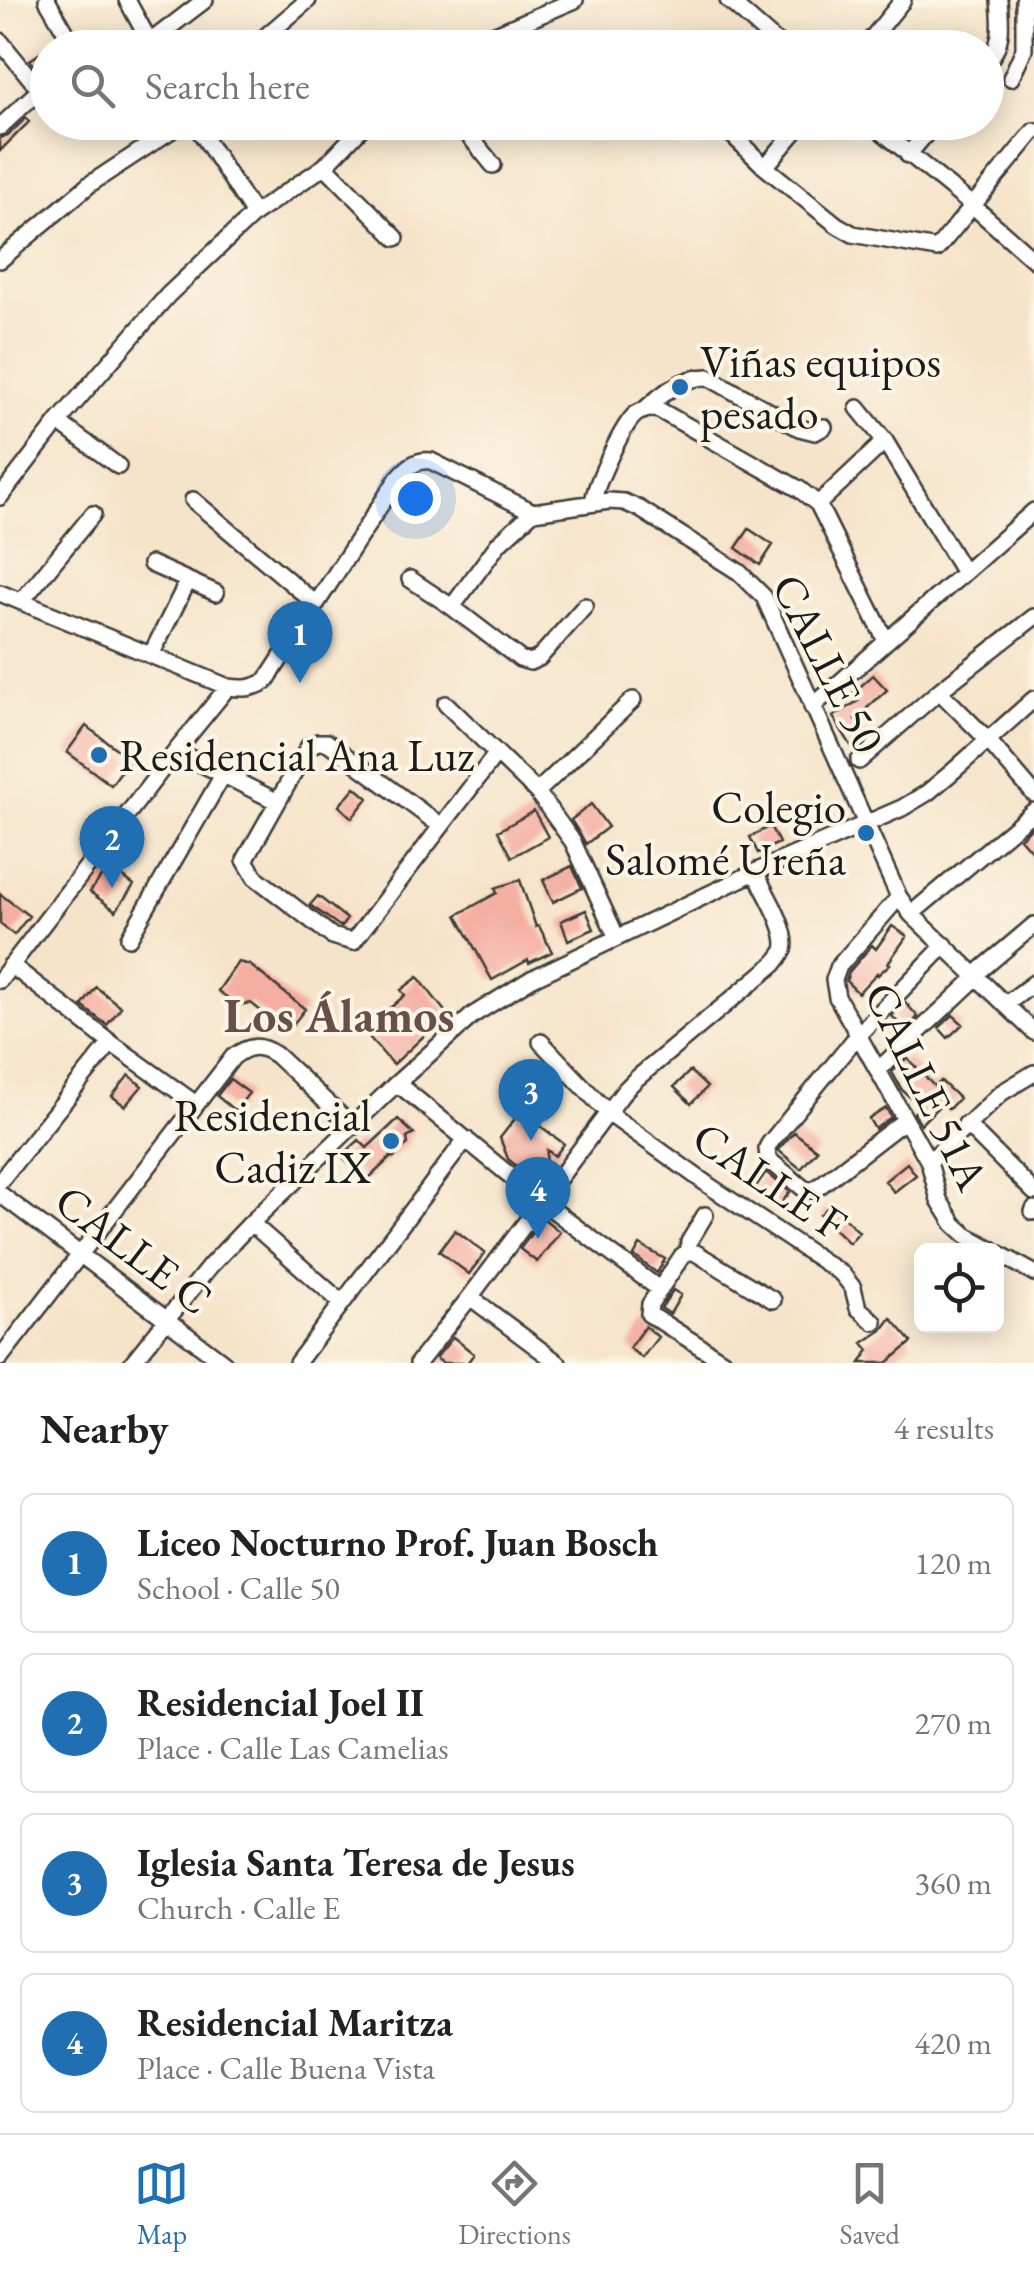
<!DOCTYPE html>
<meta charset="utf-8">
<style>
body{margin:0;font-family:"EB Garamond",serif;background:#f6f6f6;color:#222}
.controls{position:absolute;right:30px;bottom:30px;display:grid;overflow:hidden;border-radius:15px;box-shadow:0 5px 25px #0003}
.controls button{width:90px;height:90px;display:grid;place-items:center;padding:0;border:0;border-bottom:2px solid #e0e0e0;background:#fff;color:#222;font:50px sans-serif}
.you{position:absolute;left:415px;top:498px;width:35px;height:35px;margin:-25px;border:8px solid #fff;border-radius:50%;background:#1a73e8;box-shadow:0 0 0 15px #1a73e833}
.badge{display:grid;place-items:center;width:65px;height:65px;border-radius:50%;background:#1f6fb2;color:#fff;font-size:32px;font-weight:700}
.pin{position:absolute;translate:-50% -82px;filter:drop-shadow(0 2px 5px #0008)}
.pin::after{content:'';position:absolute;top:52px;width:35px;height:30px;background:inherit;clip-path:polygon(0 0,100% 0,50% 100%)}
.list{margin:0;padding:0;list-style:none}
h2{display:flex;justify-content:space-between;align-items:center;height:130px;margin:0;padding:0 40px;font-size:42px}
h2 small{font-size:32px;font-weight:400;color:#767676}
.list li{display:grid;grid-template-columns:65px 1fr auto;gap:30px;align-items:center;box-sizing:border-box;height:140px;margin:0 20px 20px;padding:0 20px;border:2px solid #e0e0e0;border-radius:15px}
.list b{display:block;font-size:38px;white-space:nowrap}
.list p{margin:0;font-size:32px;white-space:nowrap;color:#767676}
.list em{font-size:32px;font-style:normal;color:#767676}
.icon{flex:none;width:55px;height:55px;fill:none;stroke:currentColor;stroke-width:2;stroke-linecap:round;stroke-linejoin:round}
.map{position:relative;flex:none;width:1034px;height:1363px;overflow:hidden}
.search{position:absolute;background:#fff;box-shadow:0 5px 25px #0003;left:30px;right:30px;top:30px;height:110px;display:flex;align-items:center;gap:25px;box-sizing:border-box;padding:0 35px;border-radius:55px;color:#767676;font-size:38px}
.sheet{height:770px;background:#fff}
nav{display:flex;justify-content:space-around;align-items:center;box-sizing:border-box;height:140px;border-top:2px solid #e0e0e0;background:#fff;font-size:28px;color:#767676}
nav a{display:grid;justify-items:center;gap:5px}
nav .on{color:#1f6fb2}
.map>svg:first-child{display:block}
.building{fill:#f4aea2}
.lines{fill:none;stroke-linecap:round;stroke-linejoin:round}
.minor-casing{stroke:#3d3a36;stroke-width:20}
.minor{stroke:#fff;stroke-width:15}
.poi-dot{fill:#1f6fb2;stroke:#fcf5e5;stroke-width:4}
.labels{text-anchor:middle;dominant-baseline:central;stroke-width:8;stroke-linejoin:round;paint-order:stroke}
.poi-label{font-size:45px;fill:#1c1c1c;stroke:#fcf5e5;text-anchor:start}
.street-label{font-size:45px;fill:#1c1c1c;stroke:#fcf5e5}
.neighbourhood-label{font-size:48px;font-weight:bold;fill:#684f4b;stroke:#fcf5e5}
</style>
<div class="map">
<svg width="1034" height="1363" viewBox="0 0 1034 1363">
<rect width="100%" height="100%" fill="#fcf5e5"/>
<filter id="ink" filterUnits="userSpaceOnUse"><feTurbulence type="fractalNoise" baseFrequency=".01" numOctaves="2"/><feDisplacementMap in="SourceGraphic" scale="20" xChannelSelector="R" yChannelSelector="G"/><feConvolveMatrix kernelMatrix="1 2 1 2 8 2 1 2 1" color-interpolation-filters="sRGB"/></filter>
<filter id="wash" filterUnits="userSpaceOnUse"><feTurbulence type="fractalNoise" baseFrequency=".0048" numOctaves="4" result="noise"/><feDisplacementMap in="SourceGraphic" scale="40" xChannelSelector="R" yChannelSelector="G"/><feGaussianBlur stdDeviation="2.25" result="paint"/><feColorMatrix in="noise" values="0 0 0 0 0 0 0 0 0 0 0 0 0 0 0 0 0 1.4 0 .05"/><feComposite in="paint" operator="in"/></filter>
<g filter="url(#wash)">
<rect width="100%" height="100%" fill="#f6e4ca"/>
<g id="blocks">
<!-- building -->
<path class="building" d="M48,48V65L39,71L30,60Z
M26,118L29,122L0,151V138L8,135Z
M749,529L773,545L760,565L736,548Z
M873,675L887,690L855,719L867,737L852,747L833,717L858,701L852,694Z
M86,726L130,759L111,785L67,752Z
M355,787L368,798L352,818L339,806Z
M591,804L608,827L586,844L571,820Z
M534,811L548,837L512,857L498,831Z
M770,826L779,843L758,853L750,837Z
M1033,826L1034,827V854L1020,838Z
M109,866L134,885L116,911L90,892Z
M572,866L582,888L553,902L543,880Z
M520,880L536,927L539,926L552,952L529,963L528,960L492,980L457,915L497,893L495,888Z
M0,894L29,916L14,935L0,924Z
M318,896L347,919L341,927L310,905Z
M586,910L594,929L568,940L561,921Z
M892,926L907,936L888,963L890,964L878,975L877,973L858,993L846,981L849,972L872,945L876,949Z
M238,962L250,965L305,1009L287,1032L251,1003L238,1005L218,991Z
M418,977L447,1014L425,1031L427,1033L393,1065L364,1031L405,995L401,990Z
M96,987L121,1007L107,1025L82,1006Z
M905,1002L918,1017L905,1030L892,1016Z
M953,1015L963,1024L948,1038L939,1028Z
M907,1058L935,1087L941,1081L959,1098L949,1109L942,1103L921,1124L914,1113L920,1106L902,1090L892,1072Z
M690,1071L707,1087L691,1104L674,1087Z
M129,1075L142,1086L125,1106L112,1096Z
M230,1079L249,1093L235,1111L217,1096Z
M886,1108L891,1117L875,1129L869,1119Z
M521,1111L564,1144L555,1156L547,1150L545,1171L535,1174L520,1169L508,1159L500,1138Z
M398,1119L414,1134L407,1138L408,1144L399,1151L394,1158L391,1157L366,1181L342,1156L359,1140L367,1148Z
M794,1132L817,1150L801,1169L778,1150Z
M907,1163L916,1175L894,1192L885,1181Z
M766,1172L790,1192L778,1207L754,1189Z
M831,1204L859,1232L849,1243L820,1215Z
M543,1218L560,1232L537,1262L520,1249Z
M455,1230L485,1253L469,1274L439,1251Z
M640,1245L665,1259L657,1273L634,1256Z
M673,1290L681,1295L670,1314L661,1308Z
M891,1318L912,1342L887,1363H860L869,1350L863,1343L882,1330Z
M645,1326L658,1337L642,1358L629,1348Z
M453,1337L474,1354L467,1363H443L436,1358Z"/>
</g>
</g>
<g filter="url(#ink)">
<use href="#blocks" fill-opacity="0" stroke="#3d3a36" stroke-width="2.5"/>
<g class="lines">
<!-- minor casing -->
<g class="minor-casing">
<path id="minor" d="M47,0L75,48
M127,0L153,48
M728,0L783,48
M0,41L39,89
M150,42L205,0
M252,48L308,0
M463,48L575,0
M864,48L903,0
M986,64C1004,44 1001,25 999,0
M1011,78L1024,49V0
M194,122L254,214
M458,122L493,165
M719,122L765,167L837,225L853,234L937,249L1034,131
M870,122L973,206L1034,260
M0,127L48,82
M908,155L936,122
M325,166L396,238
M765,167L803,122
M0,260L90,184L184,122
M858,408L885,441L964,573
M643,411C662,394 681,377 708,377L799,428L815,432L824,427
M58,422L118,466
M0,497L58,422L168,295L254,214L325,166L367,122
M193,500L316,604
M593,503C594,487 623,424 636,414C644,409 650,408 659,410L799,489L818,504L886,641
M818,504L885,441
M533,512L499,543L452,607L520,659L530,662L539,658L585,606
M151,564L216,593
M410,579L452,607
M0,593L228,687C243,689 253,689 266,681L398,478C408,467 416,459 431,461L533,512L609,501L624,502L640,509L739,572L764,597L899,897L911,914L1034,1032
M21,602L93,514
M151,655L188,581
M939,691L987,739L1034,794
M446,704L537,792L573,842L617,938
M812,707L1034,511
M176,751L276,801
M859,761L939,691L1034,617
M537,792L633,700
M441,826L327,742H318L309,746L245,860L255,877L332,936L353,942L497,753
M899,897L839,966L834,980L837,997L929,1162L939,1200L954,1224L966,1235L993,1250
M911,914L1034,811
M129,938L223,775
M11,965L111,1043L196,1104
M976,974L1034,925
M0,980L176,751L228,687
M1006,1004L1034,983
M541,1042L608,1113L711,1187L842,1274L853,1288L858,1308L874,1322
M878,1070L978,976
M397,1083L541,1201L659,1289
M905,1120L813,1191L803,1188L768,1159L767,1148L769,1144L858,1035L945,945
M966,1124L1034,1192
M929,1162L1001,1093L1034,1073
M0,1181L111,1043
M0,1194L224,1363
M1033,1212L1034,1209
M705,1215L689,1242L688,1251L682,1256L650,1304L649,1314L723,1361
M251,1223L341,1302
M688,1251L696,1253L773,1300
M996,1252L1034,1273
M470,1297L558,1363
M0,1358L233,1057C249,1045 259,1044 276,1055L353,1127
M132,1363L210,1266L251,1223L397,1083L473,1015L531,979L755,872L902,808L927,793L951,773L1034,699
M297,1363L466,1139
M418,1363L470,1297L625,1090L636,1079L774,964C777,960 782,954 784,950C790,931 764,891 755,872"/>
</g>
<!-- minor -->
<use href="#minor" class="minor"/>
</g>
</g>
<!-- markers -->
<g class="poi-dot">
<circle cx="680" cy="387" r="10"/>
<circle cx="99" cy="755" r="10"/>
<circle cx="866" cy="833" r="10"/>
<circle cx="391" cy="1141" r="10"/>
</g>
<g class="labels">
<!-- poi labels -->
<g class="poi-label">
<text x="700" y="361">Viñas equipos<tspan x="700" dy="52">pesado</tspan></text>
<text x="119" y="755">Residencial Ana Luz</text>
<text x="846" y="807" text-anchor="end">Colegio<tspan x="846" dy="52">Salomé Ureña</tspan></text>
<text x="371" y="1115" text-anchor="end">Residencial<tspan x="371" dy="52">Cadiz IX</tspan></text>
</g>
<!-- street labels -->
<g class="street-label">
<text transform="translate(829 663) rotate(63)">CALLE 50</text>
<text transform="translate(927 1086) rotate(64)">CALLE 51A</text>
<text transform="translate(770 1180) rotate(34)">CALLE F</text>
<text transform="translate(134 1249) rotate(37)">CALLE C</text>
</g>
<!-- neighbourhood labels -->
<g class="neighbourhood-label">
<text x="339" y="1015">Los Álamos</text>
</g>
</g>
</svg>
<div class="controls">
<button><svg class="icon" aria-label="locate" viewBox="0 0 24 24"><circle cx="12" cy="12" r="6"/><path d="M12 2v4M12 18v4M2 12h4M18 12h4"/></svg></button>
</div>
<div class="you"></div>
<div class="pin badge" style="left:300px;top:683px">1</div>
<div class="pin badge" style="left:112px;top:888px">2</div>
<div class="pin badge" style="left:531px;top:1141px">3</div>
<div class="pin badge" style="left:538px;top:1239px">4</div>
<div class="search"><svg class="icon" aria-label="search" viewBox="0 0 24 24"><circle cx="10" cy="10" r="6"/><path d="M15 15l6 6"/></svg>Search here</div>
</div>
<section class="sheet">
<h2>Nearby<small>4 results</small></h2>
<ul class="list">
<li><span class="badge">1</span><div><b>Liceo Nocturno Prof. Juan Bosch</b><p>School · Calle 50</p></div><em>120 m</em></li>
<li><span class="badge">2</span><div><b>Residencial Joel II</b><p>Place · Calle Las Camelias</p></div><em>270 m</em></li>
<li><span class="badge">3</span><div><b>Iglesia Santa Teresa de Jesus</b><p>Church · Calle E</p></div><em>360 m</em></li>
<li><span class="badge">4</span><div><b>Residencial Maritza</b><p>Place · Calle Buena Vista</p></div><em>420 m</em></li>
</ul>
</section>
<nav>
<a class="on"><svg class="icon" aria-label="map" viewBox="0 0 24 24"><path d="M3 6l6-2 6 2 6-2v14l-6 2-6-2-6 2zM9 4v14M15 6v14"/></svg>Map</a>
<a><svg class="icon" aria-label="directions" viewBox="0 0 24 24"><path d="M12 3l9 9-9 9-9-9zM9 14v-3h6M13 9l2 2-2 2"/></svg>Directions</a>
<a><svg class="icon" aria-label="saved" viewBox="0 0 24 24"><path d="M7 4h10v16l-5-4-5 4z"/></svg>Saved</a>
</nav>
